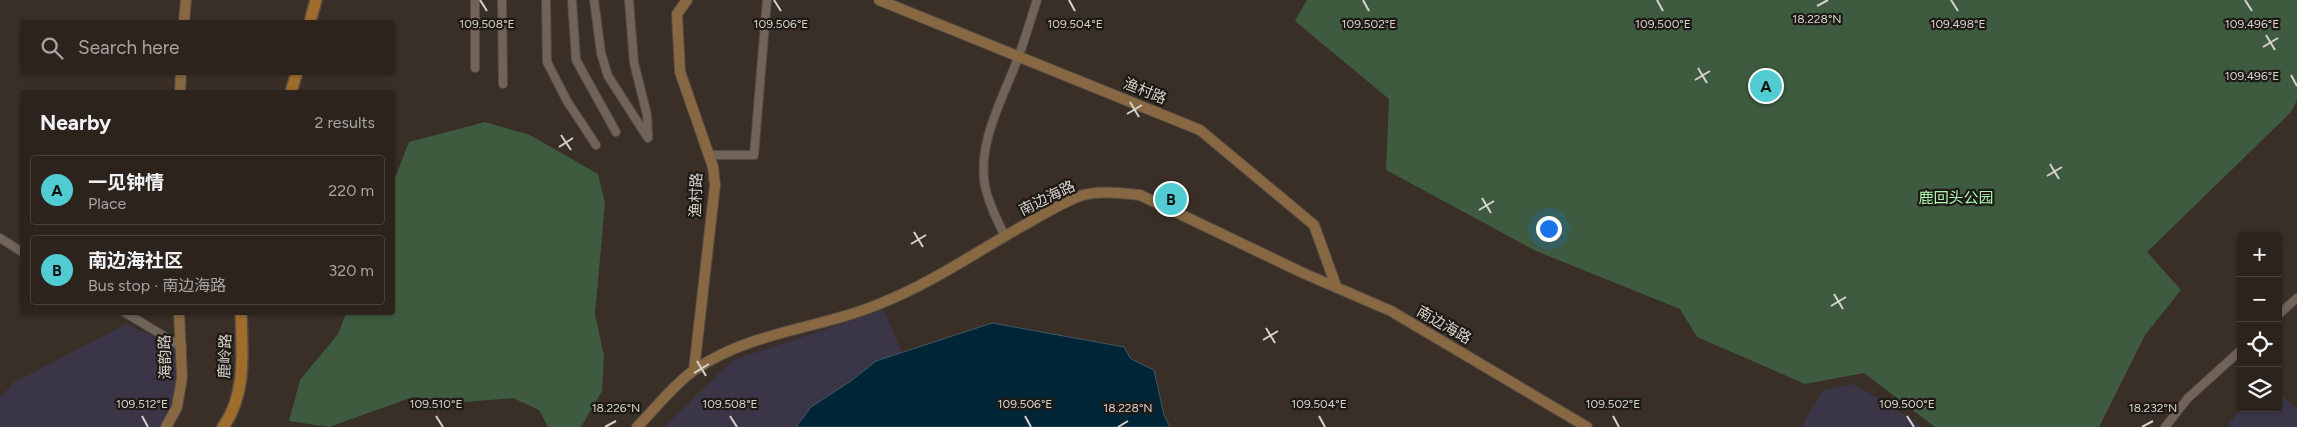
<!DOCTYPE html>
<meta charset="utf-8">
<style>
body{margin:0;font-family:Figtree,"Noto Sans SC",sans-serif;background:#382f2a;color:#f1f3f6}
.controls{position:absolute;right:15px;bottom:15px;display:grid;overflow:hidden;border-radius:5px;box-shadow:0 1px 4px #0004}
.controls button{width:45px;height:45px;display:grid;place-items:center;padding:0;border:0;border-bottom:1px solid #48403b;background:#2c231d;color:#f1f3f6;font:25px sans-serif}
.you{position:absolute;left:1548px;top:228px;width:18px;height:18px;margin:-12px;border:4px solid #fff;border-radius:50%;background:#1a73e8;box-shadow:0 0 0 8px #1a73e833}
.badge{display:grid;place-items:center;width:32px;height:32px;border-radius:50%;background:#51ccd2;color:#111;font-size:16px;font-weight:700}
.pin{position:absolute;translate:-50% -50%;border:2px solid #fff;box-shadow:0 1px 5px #0006}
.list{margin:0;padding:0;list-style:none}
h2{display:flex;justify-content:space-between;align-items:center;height:65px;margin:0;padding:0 20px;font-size:21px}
h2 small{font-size:16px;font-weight:400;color:#a6a4a4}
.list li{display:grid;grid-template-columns:32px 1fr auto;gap:15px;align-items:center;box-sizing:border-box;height:70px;margin:0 10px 10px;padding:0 10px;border:1px solid #48403b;border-radius:5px}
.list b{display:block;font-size:19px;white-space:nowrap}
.list p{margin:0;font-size:16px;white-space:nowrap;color:#a6a4a4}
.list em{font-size:16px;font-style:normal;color:#a6a4a4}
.icon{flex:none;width:28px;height:28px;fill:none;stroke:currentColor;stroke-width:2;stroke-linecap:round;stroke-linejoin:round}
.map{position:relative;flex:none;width:2297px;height:427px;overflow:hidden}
.search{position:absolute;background:#2c231d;box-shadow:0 1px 4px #0004;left:20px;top:20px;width:375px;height:55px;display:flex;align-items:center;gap:12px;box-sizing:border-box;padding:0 18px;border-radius:5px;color:#a6a4a4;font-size:19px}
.panel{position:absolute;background:#2c231d;box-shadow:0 1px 4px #0004;left:20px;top:90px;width:375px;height:225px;border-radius:5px}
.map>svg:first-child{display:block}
.commercial{fill:#3a3648}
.green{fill:#3e5b3f}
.water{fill:#002537;stroke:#405963}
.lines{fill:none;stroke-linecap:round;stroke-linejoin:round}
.street-casing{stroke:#544b44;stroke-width:10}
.secondary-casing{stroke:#544b44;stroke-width:12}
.primary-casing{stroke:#544b44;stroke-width:14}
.street{stroke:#6f635a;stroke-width:8}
.secondary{stroke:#886843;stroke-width:10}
.primary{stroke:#a06c2c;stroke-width:11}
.ticks{fill:none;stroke:#d7d1cb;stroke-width:2}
.labels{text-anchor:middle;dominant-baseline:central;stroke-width:4.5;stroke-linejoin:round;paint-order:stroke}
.street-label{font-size:15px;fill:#d7d1cb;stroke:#1d1915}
.park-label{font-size:15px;fill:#adf6af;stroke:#1d1915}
.ticks-label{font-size:12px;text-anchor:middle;fill:#d7d1cb;stroke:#1d1915;stroke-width:4.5;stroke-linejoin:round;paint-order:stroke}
</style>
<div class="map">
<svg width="2297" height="427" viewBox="0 0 2297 427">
<rect width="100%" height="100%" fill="#3a2f27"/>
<!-- commercial -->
<path class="commercial" d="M884,310L903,356L805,427H664L733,360Z
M126,324L177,348L181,377L176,408L165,427H0V398L13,383Z
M1854,384L1924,427H1801L1823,390Z
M2278,392L2297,409V427H2231L2228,424L2242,408H2278Z"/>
<!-- green -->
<path class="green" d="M1307,0H2297V100L2291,112L2147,252L2181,290L2145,335L2099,427H1935L1864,373L1805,384L1697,337L1680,309L1536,251L1386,170L1389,99L1295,21Z
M485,122L530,135L598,174L605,203L595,314L604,356L602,391L581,427H548L539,410L513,398L466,402L413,397L329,427L289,421L300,380L338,334L346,313L392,312L393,183L409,142Z"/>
<!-- water -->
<path class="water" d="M992,323L1124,347L1131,359L1154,370L1164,415L1170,427H796L811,407L851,381L876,361Z"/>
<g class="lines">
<!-- street casing -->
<g class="street-casing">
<path id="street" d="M502,0L503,84
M546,0L547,62L567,101L596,145
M572,0L576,60L616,132
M594,0L601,53L608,76L648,138
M629,0L634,63L647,115L648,136
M475,68V0
M709,155H754L767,0
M1005,236C997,220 989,204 985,186C977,143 1003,98 1018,58C1025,39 1031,19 1037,0
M0,238L22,252
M124,312L182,347
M2278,315L2297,298
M2165,427L2188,398L2241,350"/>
</g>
<!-- secondary casing -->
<g class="secondary-casing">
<path id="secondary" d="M687,0L677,14L680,72L713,167L715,185L694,370
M879,0L1200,130L1314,225L1336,286
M184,22L186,0
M180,92L181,72
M166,427L177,407L182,377L179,312
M637,427C653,411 678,380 696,369C754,330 822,329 884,302C931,283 975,253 1019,228C1039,217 1059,204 1080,196C1098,190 1121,193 1140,195L1303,273L1391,311L1587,427"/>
</g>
<!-- primary casing -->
<g class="primary-casing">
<path id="primary" d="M310,22L316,0
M291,92L297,72
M223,427C247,394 242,351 241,312"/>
</g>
<!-- street -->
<use href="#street" class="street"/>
<!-- secondary -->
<use href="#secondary" class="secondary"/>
<!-- primary -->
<use href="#primary" class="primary"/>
</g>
<!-- ticks -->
<path class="ticks" d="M480,0L487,11M774,0L781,11M1069,0L1075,11M1363,0L1369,11M1657,0L1663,11M1951,0L1958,11M2245,0L2252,11M1817,6L1828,0M2266,35L2275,50M2263,47L2278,38M1698,68L1707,83M2291,75L2297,86M1695,80L1710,71M1130,102L1139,117M1127,114L1142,105M561,135L571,150M559,147L573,138M2050,164L2059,179M2047,176L2062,167M1482,198L1491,213M1479,210L1494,201M914,232L923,247M911,244L926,235M1834,294L1843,309M1831,306L1846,297M1266,328L1275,343M1263,340L1278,331M697,361L706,376M694,373L709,364M142,416L148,427M436,416L443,427M730,416L737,427M1025,416L1031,427M1319,416L1325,427M1613,416L1619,427M1907,416L1914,427M605,427L616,421M1118,427L1128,421M2142,427L2153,421"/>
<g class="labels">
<!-- street labels -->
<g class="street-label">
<text transform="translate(1145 91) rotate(22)">渔村路</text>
<text transform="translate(696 195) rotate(-88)">渔村路</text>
<text transform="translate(1047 198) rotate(-26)">南边海路</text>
<text transform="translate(1444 325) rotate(30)">南边海路</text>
<text transform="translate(225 356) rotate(-88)">鹿岭路</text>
<text transform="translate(165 357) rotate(-91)">海韵路</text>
</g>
<!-- park labels -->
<g class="park-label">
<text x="1956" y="198">鹿回头公园</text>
</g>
</g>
<g class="ticks-label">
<text x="1817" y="23">18.228°N</text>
<text x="1663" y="28">109.500°E</text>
<text x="487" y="28">109.508°E</text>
<text x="1075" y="28">109.504°E</text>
<text x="2252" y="28">109.496°E</text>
<text x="781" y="28">109.506°E</text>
<text x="1369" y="28">109.502°E</text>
<text x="1958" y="28">109.498°E</text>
<text x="2252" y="80">109.496°E</text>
<text x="142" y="408">109.512°E</text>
<text x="436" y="408">109.510°E</text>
<text x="730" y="408">109.508°E</text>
<text x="1025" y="408">109.506°E</text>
<text x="1319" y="408">109.504°E</text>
<text x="1613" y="408">109.502°E</text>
<text x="1907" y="408">109.500°E</text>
<text x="616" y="412">18.226°N</text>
<text x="1128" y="412">18.228°N</text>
<text x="2153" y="412">18.232°N</text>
</g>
</svg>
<div class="controls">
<button>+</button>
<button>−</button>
<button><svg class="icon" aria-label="locate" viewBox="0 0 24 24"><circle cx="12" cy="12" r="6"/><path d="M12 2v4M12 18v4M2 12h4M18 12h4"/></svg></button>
<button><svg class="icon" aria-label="layers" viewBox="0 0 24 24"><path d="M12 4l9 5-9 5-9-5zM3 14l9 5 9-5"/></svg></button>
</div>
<div class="you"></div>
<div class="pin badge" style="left:1766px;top:86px">A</div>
<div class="pin badge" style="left:1171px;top:199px">B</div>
<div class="search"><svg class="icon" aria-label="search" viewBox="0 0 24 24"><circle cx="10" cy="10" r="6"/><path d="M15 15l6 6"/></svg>Search here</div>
<section class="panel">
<h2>Nearby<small>2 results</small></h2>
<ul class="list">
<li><span class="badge">A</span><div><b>一见钟情</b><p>Place</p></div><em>220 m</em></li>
<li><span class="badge">B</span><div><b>南边海社区</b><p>Bus stop · 南边海路</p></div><em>320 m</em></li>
</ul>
</section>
</div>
